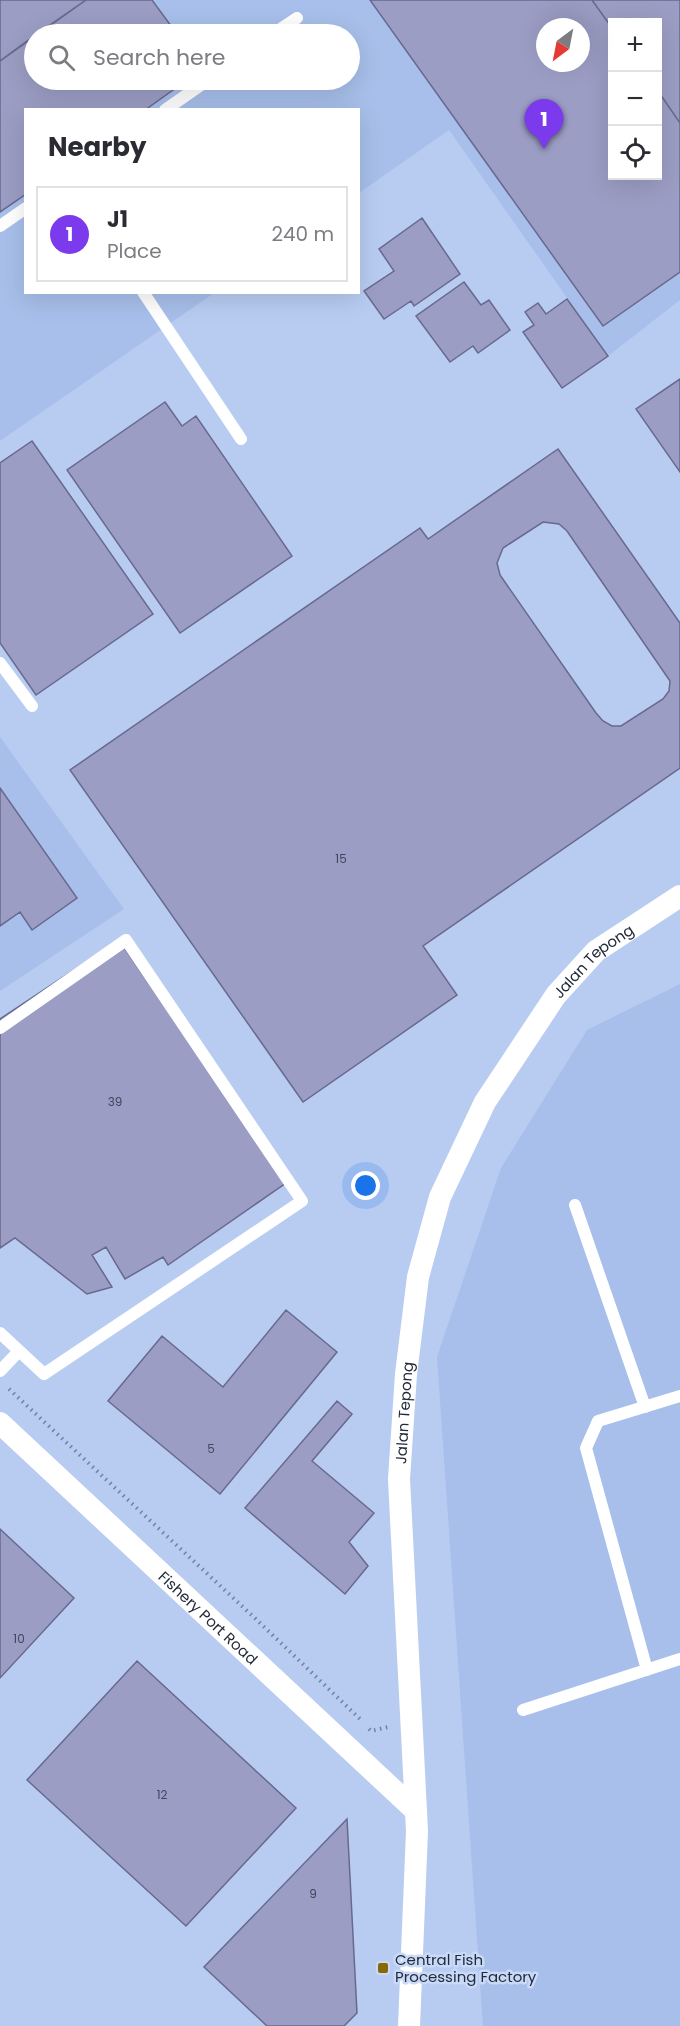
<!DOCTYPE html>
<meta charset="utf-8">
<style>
body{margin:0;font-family:Poppins,sans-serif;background:#f7f7f7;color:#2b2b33}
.controls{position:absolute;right:18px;top:18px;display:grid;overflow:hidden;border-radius:0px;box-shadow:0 6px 24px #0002}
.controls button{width:54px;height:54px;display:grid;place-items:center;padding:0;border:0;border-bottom:2px solid #e1e1e2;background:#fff;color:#2b2b33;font:30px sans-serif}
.compass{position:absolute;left:536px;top:18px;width:54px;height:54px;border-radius:50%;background:#fff;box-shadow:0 6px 24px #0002;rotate:212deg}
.you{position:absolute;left:366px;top:1186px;width:21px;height:21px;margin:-15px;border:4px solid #fff;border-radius:50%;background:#1a73e8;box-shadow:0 0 0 9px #1a73e833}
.badge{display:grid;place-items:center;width:39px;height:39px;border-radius:50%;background:#7c3aed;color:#fff;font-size:20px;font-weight:700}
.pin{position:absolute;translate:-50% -50px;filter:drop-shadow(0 2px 3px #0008)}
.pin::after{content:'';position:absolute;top:32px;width:21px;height:18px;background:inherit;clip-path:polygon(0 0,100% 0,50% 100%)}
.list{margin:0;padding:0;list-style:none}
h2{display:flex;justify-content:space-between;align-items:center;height:78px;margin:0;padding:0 24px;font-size:26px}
h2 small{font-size:20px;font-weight:400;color:#7c7c81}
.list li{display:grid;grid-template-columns:39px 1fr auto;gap:18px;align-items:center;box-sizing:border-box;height:96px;margin:0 12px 12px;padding:0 12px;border:2px solid #e1e1e2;border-radius:0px}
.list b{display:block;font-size:22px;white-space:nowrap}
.list p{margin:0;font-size:20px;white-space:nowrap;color:#7c7c81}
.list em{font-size:20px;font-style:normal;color:#7c7c81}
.icon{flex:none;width:33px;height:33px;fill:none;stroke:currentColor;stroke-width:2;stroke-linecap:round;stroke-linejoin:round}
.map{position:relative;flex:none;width:680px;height:2026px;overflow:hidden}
.search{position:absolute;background:#fff;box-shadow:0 6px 24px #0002;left:24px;top:24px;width:336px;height:66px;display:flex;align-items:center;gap:15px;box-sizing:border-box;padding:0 21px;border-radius:33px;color:#7c7c81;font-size:22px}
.panel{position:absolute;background:#fff;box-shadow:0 6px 24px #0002;left:24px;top:108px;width:336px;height:186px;border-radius:0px}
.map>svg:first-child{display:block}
.built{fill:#a7bfea;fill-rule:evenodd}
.building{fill:#9b9dc4;stroke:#68698e;stroke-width:1.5;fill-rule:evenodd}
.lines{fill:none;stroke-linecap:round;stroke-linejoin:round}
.path{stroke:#72819c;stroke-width:4;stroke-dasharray:1.5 4.5;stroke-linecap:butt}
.lane{stroke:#fff;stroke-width:12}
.street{stroke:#fff;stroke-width:22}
.poi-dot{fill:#8b6605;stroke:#c9d9f8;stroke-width:2}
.labels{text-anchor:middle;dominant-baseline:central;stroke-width:5;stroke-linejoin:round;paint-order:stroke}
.number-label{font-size:12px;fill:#41485c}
.street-label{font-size:15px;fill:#232b39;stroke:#c9d9f8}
.poi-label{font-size:15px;fill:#232b39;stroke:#c9d9f8;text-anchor:start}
</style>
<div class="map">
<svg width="680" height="2026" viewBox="0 0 680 2026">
<rect width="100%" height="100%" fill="#b8ccf2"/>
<!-- built -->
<path class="built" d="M0,0H680V300L608,356L449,130L359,193L358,110H26V292L214,293L0,441ZM612,22H658V176H612ZM545,27H581V63H545ZM34,34H350V80H34Z
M0,737L124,909L0,991Z
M680,984V2026H483L437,1357L501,1168L587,1030Z"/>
<!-- building -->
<path class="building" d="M0,0H86L0,61Z
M86,0H152L177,34H37Z
M370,0H592L612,28V176H658V91L680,123V272L603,326ZM545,27H581V63H545Z
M592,0H680V123L658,91V22H612V28Z
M34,36V80H187L145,110H26V194L0,212V61Z
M422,218L460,274L414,306L411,301L384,319L364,291L394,271L379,249Z
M464,282L481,305L489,300L510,330L478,353L473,346L450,362L416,316Z
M567,299L608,356L562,388L523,332L534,325L525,312L538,303L546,314Z
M680,379V472L636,409Z
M165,402L182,426L196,416L292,556L180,633L67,470Z
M32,441L153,614L36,695L0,643V463Z
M558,449L680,623V768L423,946L457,995L303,1102L70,770L420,528L428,539ZM543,522L559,524L567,531L670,681L669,691L663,699L621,726H612L603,721L596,713L500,575L497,563L503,548Z
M0,788L77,898L32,930L20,912L0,926Z
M119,940L286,1183L168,1265L163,1257L125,1279L106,1247L92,1255L112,1287L87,1294L15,1238L0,1248V1019Z
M286,1310L337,1352L220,1494L108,1401L162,1336L223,1387Z
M337,1401L352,1414L312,1461L374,1513L349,1542L368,1566L345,1594L245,1508Z
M0,1529L74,1598L0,1678Z
M137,1661L296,1808L186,1926L27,1780Z
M347,1819L357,2013L344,2026H267L204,1967Z"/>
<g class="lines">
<!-- path -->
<path class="path" d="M9,1389L259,1622L360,1719
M369,1729L371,1731L388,1727"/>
<!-- lane -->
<path class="lane" d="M273,34L297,18
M165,110L208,80
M0,226L26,208
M143,292L241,439
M0,663L32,706
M0,1028L126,940L302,1201L44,1374L0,1333
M575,1205L645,1407
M0,1371L19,1351
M647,1670L586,1448L598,1421L680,1396
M523,1710L680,1659"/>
<!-- street -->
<g class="street">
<path id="s1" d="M0,1423L416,1811"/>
<path id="s2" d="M409,2026L417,1831L399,1479L406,1374L418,1277L440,1197L485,1102L556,995L596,951L680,896"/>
</g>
</g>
<!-- markers -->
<rect class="poi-dot" x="377" y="1962" width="12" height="12" rx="3"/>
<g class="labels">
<!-- number labels -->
<g class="number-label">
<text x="341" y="858">15</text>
<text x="115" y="1101">39</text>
<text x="211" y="1448">5</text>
<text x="19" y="1638">10</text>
<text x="162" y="1794">12</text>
<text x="313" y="1893">9</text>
</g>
<!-- street labels -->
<g class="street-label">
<text stroke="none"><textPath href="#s2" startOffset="1118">Jalan Tepong</textPath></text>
<text stroke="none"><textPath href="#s2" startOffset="614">Jalan Tepong</textPath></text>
<text stroke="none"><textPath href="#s1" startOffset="285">Fishery Port Road</textPath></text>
</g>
<!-- poi labels -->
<g class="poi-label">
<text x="395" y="1959">Central Fish<tspan x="395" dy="17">Processing Factory</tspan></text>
</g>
</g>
</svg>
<div class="controls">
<button>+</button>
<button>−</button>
<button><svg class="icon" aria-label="locate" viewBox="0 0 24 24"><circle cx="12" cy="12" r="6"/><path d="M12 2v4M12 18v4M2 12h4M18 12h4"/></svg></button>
</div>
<svg class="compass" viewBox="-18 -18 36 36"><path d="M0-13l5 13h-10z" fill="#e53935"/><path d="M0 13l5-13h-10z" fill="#7c7c81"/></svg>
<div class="you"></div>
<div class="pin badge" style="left:544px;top:149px">1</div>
<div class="search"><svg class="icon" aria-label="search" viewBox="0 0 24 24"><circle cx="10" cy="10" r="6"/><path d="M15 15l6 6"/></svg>Search here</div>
<section class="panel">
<h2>Nearby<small></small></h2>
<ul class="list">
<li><span class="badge">1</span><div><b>J1</b><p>Place</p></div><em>240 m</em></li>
</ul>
</section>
</div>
